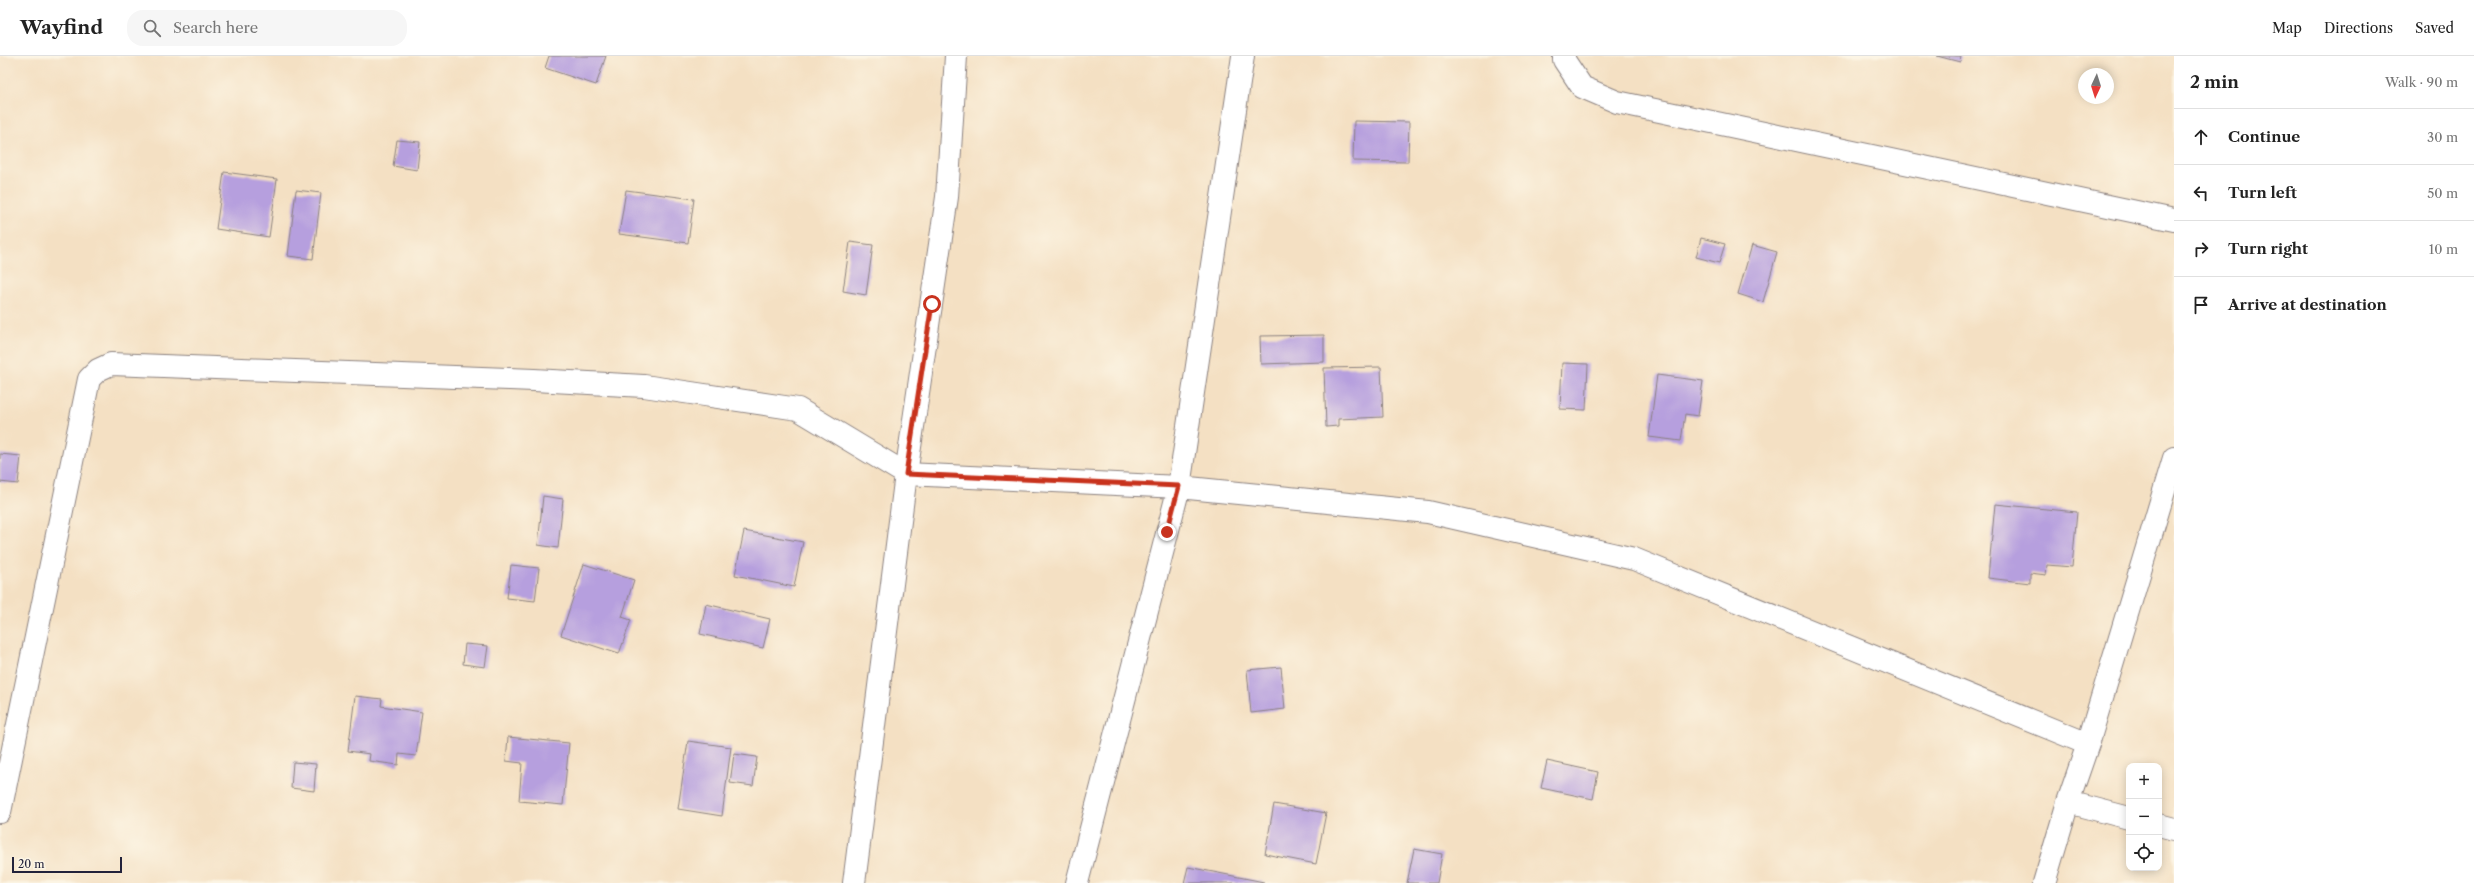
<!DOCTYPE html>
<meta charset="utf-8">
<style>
body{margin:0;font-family:"Libre Caslon Text",serif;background:#f6f6f6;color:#222}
.controls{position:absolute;right:12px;bottom:12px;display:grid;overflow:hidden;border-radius:8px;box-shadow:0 2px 10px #0003}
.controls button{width:36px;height:36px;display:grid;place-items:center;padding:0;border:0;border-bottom:1px solid #e0e0e0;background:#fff;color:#222;font:20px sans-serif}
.compass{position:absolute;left:2078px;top:12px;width:36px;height:36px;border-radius:50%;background:#fff;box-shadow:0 2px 10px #0003;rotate:184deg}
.scale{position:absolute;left:12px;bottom:10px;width:110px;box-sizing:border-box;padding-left:4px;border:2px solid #22223b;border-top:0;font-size:11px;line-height:14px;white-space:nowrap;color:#22223b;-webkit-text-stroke:3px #fcf5e5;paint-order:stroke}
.stop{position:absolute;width:12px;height:12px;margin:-9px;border:3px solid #c8321e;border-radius:50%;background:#fff}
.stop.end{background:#c8321e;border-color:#fff;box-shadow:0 1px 4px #0008}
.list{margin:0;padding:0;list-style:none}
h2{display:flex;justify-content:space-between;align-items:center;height:52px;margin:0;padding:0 16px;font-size:17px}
h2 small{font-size:13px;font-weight:400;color:#767676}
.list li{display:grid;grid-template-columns:26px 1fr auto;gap:12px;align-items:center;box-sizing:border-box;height:56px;padding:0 16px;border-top:1px solid #e0e0e0}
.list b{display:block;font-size:15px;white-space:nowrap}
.list em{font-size:13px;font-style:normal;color:#767676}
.icon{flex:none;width:22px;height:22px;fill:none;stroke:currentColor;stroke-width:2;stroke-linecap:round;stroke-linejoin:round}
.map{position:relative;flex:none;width:2174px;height:827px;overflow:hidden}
header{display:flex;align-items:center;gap:24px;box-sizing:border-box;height:56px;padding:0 20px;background:#fff;border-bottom:1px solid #e0e0e0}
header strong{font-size:19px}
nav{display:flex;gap:22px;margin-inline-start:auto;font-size:14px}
.search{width:280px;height:36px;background:#f6f6f6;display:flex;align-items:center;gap:10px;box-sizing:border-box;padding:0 14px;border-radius:16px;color:#767676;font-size:15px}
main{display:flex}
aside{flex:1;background:#fff}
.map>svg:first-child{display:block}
.building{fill:#b69fde}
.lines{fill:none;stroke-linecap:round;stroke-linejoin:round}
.minor-casing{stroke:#8b817f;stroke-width:24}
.tertiary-casing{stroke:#8b817f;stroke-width:24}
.minor{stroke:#fff;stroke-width:22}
.tertiary{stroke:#fff;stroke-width:22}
.route{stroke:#c8321e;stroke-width:5}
</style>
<header>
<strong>Wayfind</strong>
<div class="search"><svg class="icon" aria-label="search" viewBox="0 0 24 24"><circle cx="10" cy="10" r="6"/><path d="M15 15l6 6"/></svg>Search here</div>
<nav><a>Map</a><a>Directions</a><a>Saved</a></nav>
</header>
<main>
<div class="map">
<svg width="2174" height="827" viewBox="0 0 2174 827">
<rect width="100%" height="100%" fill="#fcf5e5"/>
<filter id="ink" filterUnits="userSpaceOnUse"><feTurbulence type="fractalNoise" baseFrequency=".025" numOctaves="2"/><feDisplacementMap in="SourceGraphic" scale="8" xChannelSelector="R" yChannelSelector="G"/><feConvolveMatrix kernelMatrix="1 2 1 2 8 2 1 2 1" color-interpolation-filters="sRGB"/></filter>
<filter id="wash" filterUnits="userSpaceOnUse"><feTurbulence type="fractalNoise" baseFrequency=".012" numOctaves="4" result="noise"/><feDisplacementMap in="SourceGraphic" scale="16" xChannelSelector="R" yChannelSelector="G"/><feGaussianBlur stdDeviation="0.9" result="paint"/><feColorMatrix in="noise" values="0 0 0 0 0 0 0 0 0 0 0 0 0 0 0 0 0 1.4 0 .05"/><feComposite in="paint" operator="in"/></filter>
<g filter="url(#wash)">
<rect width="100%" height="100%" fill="#f4e0c3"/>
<g id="blocks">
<!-- building -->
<path class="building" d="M549,0H606L596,29L545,12Z
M1937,0H1961L1960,6Z
M1354,65L1409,66L1408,106L1353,105Z
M397,84L420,86L417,114L393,110Z
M224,116L277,123L269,181L216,173Z
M296,134L321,137L313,203L288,200Z
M626,134L694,143L688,187L619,178Z
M1701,182L1725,188L1719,207L1696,201Z
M850,186L873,189L866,239L843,235Z
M1752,189L1777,196L1763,246L1738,238Z
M1324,279V306L1261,308L1260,280Z
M1562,307L1588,308L1586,354L1560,353Z
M1381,311L1383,361L1338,363V370L1326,371L1324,312Z
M1657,319L1703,325L1698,360L1685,358L1681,385L1649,381Z
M0,398L21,400L18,428L0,426Z
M543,440L563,443L558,492L538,489Z
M1995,448L2077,456L2072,511L2047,509L2046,519L2030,517V527L1988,522Z
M744,475L803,486L794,531L735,519Z
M584,508L634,524L622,561L631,564L619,598L561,579Z
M511,509L539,512L535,545L507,542Z
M706,548L770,563L763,592L700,578Z
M465,588L488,590L485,611L463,608Z
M1281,611L1285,653L1251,657L1247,614Z
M355,640L382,643L381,650L422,656L416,700L399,698L398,709L369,705L370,698L348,695Z
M508,681L569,687L563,749L519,745L522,707L506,705Z
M688,685L731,691L722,760L678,753Z
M734,698L757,701L753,730L730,727Z
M1547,705L1598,716L1593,743L1541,732Z
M293,706L316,708L314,735L291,732Z
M1274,748L1326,757L1316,808L1265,798Z
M1414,793L1442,798L1437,827H1407Z
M1188,811L1264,826V827H1184Z"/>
</g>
</g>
<g filter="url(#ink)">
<use href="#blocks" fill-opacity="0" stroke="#8b817f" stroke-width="1"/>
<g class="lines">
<!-- minor casing -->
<g class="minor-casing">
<path id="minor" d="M1564,0V4L1582,31L1617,46L2174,164
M2068,746L2129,762
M0,756L89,323L98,314L111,308L534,324L644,330L798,353L906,418L1179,431L1428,456L1634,503L2088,688
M2159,769L2174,773
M1077,827L1179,431L1243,0
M2044,827L2068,746L2088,688L2174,402"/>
</g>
<!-- tertiary casing -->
<g class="tertiary-casing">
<path id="tertiary" d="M854,827L906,418L947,141L956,0"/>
</g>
<!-- minor -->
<use href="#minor" class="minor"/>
<!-- tertiary -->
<use href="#tertiary" class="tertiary"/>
</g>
</g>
<g class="lines" filter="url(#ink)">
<!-- route -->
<path class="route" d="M932,248L906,418L1179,430L1167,476"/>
</g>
</svg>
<div class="controls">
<button>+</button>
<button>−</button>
<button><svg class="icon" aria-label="locate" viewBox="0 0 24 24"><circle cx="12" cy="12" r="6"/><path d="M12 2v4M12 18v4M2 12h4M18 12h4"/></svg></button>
</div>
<svg class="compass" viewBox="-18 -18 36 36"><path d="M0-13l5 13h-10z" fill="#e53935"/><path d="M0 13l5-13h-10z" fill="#767676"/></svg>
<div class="scale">20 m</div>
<div class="stop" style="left:932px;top:248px"></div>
<div class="stop end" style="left:1167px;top:476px"></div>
</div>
<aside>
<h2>2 min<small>Walk · 90 m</small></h2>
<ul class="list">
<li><svg class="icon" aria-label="ahead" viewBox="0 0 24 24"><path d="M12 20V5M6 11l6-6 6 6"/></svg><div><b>Continue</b></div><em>30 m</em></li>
<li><svg class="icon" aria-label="left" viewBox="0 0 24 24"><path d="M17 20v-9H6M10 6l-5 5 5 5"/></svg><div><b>Turn left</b></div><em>50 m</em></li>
<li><svg class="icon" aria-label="right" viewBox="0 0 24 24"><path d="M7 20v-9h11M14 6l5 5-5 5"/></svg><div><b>Turn right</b></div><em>10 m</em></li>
<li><svg class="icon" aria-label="arrive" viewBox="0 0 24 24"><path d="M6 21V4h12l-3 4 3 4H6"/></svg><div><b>Arrive at destination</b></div></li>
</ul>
</aside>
</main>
